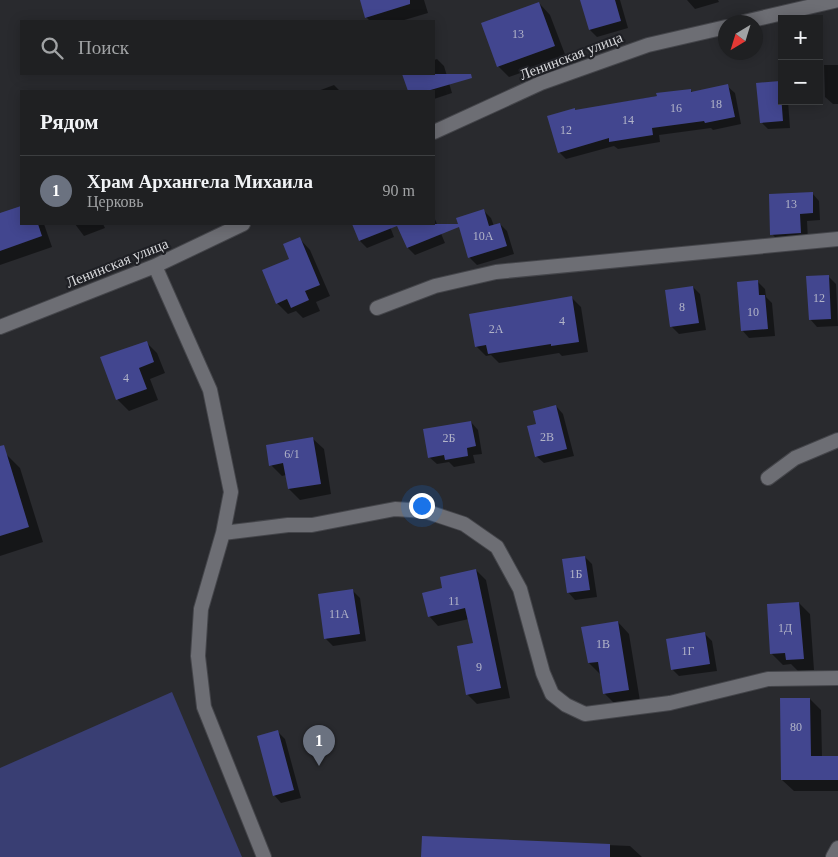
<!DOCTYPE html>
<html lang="ru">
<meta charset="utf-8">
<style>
body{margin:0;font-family:Georgia,serif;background:#2c2d2f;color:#f1f3f6}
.controls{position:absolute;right:15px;top:15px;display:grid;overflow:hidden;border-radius:0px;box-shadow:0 2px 12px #0003}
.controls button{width:45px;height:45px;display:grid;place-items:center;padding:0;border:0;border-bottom:1px solid #3c3e40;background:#1f2022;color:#f1f3f6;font:25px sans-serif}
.compass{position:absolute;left:718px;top:15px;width:45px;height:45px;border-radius:50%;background:#1f2022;box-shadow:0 2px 12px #0003;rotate:218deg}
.you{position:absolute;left:421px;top:505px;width:18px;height:18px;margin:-12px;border:4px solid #fff;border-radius:50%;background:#1a73e8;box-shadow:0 0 0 8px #1a73e833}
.badge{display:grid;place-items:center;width:32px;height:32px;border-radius:50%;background:#a6b1fc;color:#fff;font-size:16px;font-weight:700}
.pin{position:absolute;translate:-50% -41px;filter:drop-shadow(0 1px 2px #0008)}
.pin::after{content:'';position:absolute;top:26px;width:18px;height:15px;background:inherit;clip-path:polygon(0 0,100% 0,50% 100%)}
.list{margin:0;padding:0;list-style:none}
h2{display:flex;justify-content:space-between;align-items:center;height:65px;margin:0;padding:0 20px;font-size:21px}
h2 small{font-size:16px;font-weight:400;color:#a1a3a5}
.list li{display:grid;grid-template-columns:32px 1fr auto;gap:15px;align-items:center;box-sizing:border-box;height:70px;padding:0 20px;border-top:1px solid #3c3e40}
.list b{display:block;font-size:19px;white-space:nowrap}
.list p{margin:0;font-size:16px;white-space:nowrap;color:#a1a3a5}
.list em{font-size:16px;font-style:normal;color:#a1a3a5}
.icon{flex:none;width:28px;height:28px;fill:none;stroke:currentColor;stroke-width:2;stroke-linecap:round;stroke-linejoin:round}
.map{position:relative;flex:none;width:838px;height:857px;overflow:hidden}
.search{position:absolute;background:#1f2022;box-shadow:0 2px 12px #0003;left:20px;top:20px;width:415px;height:55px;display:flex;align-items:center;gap:12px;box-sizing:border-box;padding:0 18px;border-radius:0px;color:#a1a3a5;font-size:19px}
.panel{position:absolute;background:#1f2022;box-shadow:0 2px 12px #0003;left:20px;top:90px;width:415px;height:135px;border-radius:0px}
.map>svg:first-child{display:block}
.green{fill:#393e73}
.shadow{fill:#0007}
.building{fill:#42468f}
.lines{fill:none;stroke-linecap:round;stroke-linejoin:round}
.minor-casing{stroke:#44454a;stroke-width:16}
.minor{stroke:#6d6e74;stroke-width:14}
.labels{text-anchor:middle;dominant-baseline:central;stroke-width:4.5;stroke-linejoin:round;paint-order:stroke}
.number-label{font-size:12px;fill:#b2b4c8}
.street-label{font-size:15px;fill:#d7d8db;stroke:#1f2025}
</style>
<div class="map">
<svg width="838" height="857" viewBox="0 0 838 857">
<rect width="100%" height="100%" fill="#292a2e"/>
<!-- green -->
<path class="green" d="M172,692L242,857H0V768Z"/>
<!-- shadow -->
<path class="shadow" d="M361,0H424L428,13L401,21H370L366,17Z
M581,0H620L628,28L597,37L590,30Z
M687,0H718L719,2L695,9Z
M539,3L550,15L566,57L509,77L498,66Z
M437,59L444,66L452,93L434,99V91H409L404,74H434V60Z
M824,65H838V104H833L825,97Z
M779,83L782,85V101H788L790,128L768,129L761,122Z
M334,85L340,91H318Z
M727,86L735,93L741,124L713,130L711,128L659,135L660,142L618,149L614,146L566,159L559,152L576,111L690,90L693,93Z
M812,193L819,201L820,220L807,221L808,240L779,241L772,234Z
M21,207V224H44L52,247L0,265V214Z
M484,211L491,218L494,226L500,224L507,231L514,254L477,265L470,258L458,219Z
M434,217L445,243L415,255L408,248L398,224H434Z
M75,224H103L105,228L84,236Z
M353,224H389L394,237L367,248L360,241Z
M299,238L310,250L330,296L316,302L320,311L303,318L296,311L288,314L277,303Z
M828,276L836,284L838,326L817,327L810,319Z
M758,282L765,289L766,297L772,303L775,336L749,338L742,330Z
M693,287L700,294L706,330L679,334L672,327L666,291Z
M572,298L581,307L588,352L562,356L559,353L499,363L491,355L486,356L476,346Z
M146,342L157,353L165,373L150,379L158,400L129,411L118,400L102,358Z
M556,406L563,414L574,456L544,463L536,456L537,425Z
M471,422L478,430L482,454L473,455L475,463L454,467L449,462L437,464L429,457Z
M312,438L324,449L331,494L300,500L289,489L286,475L282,476L271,465Z
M5,453L20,468L43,542L0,556V455Z
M585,557L592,564L597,597L575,600L568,592Z
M476,570L486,580L510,698L477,704L467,694L475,644L469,619L438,626L429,616L444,589Z
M353,591L360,598L366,641L333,646L326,639Z
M799,603L810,614L814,670L798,671L791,664L783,665L771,653Z
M618,622L629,634L640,701L616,705L605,694L600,674L589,663Z
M705,634L712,641L717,671L679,676L672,669Z
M810,699L821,710L822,757H838V791H794L782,780Z
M278,732L285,739L301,798L281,803L274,795Z
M423,837L630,846L642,857H422Z"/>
<!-- building -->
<path class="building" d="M360,0H410V4L365,18Z
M580,0H615L621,21L589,30Z
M539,2L555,46L497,67L481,23Z
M402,74H471L472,78L427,91H408Z
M780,81L783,121L760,123L756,83Z
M728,84L735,117L705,123L704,121L652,128L653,135L609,142V138L558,153L547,116L575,108V110L657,96L656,93L691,89V92Z
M813,192V213L800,214L801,233L770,235L769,194Z
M21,206V224H38L42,236L0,251V213Z
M484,209L489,226L500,223L507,246L468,258L459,227L407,248L397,226L359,241L352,224H458L456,218Z
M300,237L320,285L305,291L309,300L291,308L287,299L276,304L262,270L289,259L283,244Z
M829,275L831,319L809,320L806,276Z
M758,280L759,295H765L768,329L741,331L737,282Z
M693,286L699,323L670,327L665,290Z
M572,296L579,342L551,346V344L488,354L486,345L475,347L469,314Z
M147,341L154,362L139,368L147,389L116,400L100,357Z
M556,405L567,449L535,457L527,426L536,424L533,411Z
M471,421L476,446L467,448L468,456L445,460L444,455L428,458L423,429Z
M313,437L321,484L288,489L283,463L269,466L266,445Z
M4,445L29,527L0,536V446Z
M585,556L590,590L567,593L562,559Z
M476,569L501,688L466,695L457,646L473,643L465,608L428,617L422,593L442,588L440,577Z
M353,589L360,634L324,639L318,594Z
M799,602L804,659L786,660L785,653L770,654L767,604Z
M618,621L629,690L603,694L598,662L588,663L581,627Z
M705,632L710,664L671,670L666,639Z
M780,698H810L811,756H838V780H781Z
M278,730L294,790L273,796L257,736Z
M422,836L610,844V857H421Z"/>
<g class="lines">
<!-- minor casing -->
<g class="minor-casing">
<path id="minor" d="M744,22L838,0
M434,132L541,83L648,45L726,27
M155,266L210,390L231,492L223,533L201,609L198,656L204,707L264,857
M377,308L435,286L496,272L838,239
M0,327L155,266L243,224
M768,478L795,458L838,440
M223,533L288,525H312L395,509L425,511L464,524L497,547L520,589L543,673L552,694L566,705L585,714L670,703L768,679L838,678
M833,857L838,848"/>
</g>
<!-- minor -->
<use href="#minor" class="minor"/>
</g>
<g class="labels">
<!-- number labels -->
<g class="number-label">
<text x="518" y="34">13</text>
<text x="716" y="104">18</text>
<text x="676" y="108">16</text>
<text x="628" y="120">14</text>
<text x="566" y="130">12</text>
<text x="791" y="204">13</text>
<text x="483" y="236">10А</text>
<text x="819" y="298">12</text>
<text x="682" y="307">8</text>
<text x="753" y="312">10</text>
<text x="562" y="321">4</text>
<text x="496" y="329">2А</text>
<text x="126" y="378">4</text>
<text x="547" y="437">2В</text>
<text x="449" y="438">2Б</text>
<text x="292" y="454">6/1</text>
<text x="576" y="574">1Б</text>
<text x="454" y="601">11</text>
<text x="339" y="614">11А</text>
<text x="785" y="628">1Д</text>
<text x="603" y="644">1В</text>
<text x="688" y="651">1Г</text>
<text x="479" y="667">9</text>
<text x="796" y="727">80</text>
</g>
<!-- street labels -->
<g class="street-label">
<text transform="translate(571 56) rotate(-21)">Ленинская улица</text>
<text transform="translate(117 263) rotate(-22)">Ленинская улица</text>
</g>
</g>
</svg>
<div class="controls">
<button>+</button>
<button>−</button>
</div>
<svg class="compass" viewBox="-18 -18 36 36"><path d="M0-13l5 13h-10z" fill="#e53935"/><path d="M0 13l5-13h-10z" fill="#a1a3a5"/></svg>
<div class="you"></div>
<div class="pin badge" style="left:319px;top:766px;background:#6b7280">1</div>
<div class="search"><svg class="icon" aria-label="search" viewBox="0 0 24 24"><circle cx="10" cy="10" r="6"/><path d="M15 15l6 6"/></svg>Поиск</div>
<section class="panel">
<h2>Рядом<small></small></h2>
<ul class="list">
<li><span class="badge" style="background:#6b7280">1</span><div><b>Храм Архангела Михаила</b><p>Церковь</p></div><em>90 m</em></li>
</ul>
</section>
</div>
